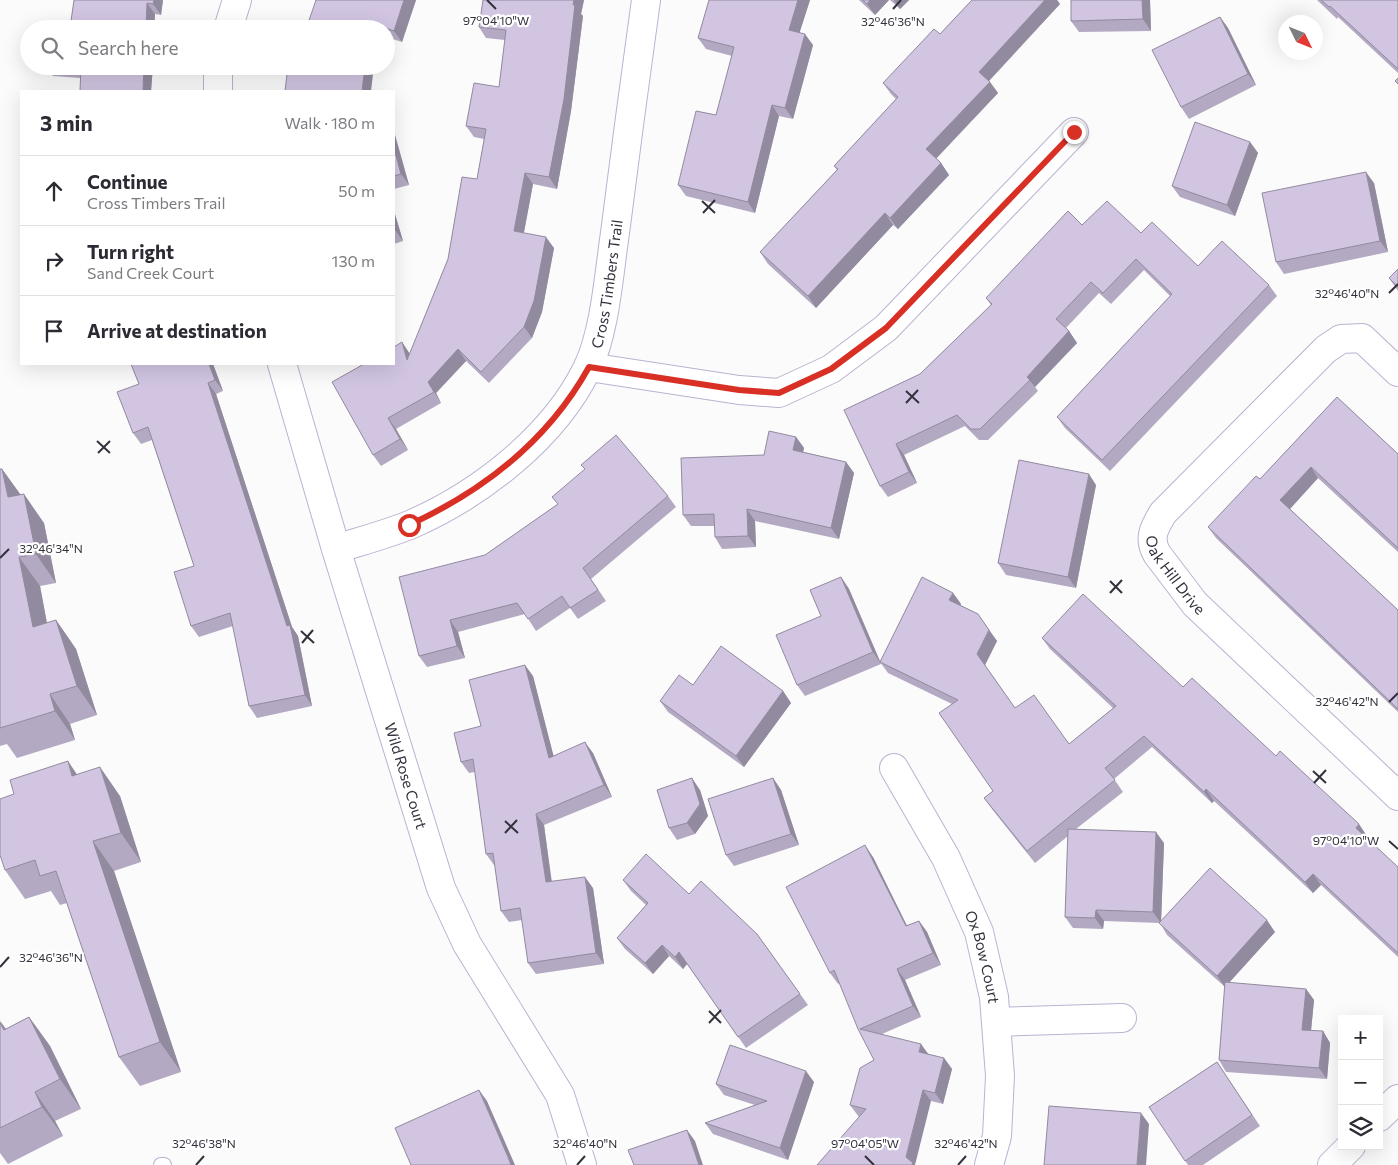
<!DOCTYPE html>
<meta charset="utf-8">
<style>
body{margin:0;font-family:Commissioner,sans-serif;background:#f7f7f7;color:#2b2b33}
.controls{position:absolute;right:15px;bottom:15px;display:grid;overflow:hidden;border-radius:0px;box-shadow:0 5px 20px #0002}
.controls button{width:45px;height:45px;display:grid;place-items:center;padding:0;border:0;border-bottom:1px solid #e1e1e2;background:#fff;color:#2b2b33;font:25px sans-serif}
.compass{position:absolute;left:1278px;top:15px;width:45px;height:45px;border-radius:50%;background:#fff;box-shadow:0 5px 20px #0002;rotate:133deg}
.stop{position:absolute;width:15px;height:15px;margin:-11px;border:4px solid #d93025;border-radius:50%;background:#fff}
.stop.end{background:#d93025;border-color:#fff;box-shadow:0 1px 5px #0008}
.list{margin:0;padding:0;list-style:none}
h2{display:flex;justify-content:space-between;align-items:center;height:65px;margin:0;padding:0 20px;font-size:21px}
h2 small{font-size:16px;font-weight:400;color:#7c7c81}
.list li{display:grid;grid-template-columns:32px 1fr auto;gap:15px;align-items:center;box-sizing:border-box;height:70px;padding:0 20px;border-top:1px solid #e1e1e2}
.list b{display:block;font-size:19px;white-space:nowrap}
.list p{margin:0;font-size:16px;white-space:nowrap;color:#7c7c81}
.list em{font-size:16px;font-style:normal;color:#7c7c81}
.icon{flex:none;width:28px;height:28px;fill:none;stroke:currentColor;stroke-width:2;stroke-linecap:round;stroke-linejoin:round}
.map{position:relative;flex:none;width:1398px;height:1165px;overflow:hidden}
.search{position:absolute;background:#fff;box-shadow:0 5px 20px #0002;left:20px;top:20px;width:375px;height:55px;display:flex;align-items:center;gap:12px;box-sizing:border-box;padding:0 18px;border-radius:28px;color:#7c7c81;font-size:19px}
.panel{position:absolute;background:#fff;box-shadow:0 5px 20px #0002;left:20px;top:90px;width:375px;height:275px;border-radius:0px}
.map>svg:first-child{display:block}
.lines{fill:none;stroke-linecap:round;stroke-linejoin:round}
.service-casing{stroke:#bab3d1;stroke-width:16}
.minor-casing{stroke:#bab3d1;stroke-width:30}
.tertiary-casing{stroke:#bab3d1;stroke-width:30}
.service{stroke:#fff;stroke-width:14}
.minor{stroke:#fff;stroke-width:28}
.tertiary{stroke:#fff;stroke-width:28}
.wall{fill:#b4a9c2}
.shaded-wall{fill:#928a9e}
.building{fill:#d1c5e2;stroke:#928a9e}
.route{stroke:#d93025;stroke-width:6}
.ticks{fill:none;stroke:#33313c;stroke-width:2}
.labels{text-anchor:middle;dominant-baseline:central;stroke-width:4.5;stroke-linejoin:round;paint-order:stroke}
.street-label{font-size:15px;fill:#33313c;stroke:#fff}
.ticks-label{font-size:12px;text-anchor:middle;fill:#33313c;stroke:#fff;stroke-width:4.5;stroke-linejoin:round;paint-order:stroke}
</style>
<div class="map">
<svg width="1398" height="1165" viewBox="0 0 1398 1165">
<rect width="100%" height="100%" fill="#fbfbfb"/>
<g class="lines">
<!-- service casing -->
<g class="service-casing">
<path id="service" d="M161,1165H164"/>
</g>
<!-- minor casing -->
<g class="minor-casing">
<g id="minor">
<path d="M228,29L237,0"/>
<path d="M218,91V66"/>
<path id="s1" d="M282,364L336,549L441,888L467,944L560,1095L582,1165"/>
<path d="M589,367L739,390L779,393L831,369L886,328L1074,132"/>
<path id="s2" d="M1398,372L1362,338L1341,339L1326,349L1163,513C1154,528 1148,538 1157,554L1195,604L1398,796"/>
<path id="s3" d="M336,549C361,541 388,534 412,524C480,494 553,438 587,369C605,333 609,273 615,233C625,155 635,78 646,0"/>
<path id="s4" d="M894,768L946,858L979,932L994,997L1000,1076L997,1136L989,1165"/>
<path d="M996,1022L1122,1018"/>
</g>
</g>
<!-- tertiary casing -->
<g class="tertiary-casing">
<path id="tertiary" d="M1379,1117L1398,1099
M1332,1165L1351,1146"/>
</g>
<!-- service -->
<use href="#service" class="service"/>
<!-- minor -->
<use href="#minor" class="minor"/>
<!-- tertiary -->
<use href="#tertiary" class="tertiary"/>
</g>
<!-- wall -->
<path class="wall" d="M74,0H163L161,15L155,14L154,29H47L70,28Z
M416,0L402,42L386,37V29H306Z
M483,0H584L581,14L583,16L571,111L557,189L533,184L524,233L554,248L542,312L532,338L489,383L466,361L436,393L441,403L396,429L408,450L381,466L373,455L410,353L448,259L477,179L484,139L474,137L466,126L499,87L505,40L486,38L479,27Z
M709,0H810L799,32L813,45L793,119L779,116L755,213L686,196L678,185L716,115L732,56L706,49L698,38Z
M859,0H889L875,15Z
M890,0H909L900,9Z
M972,0H1057L1060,4L989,81L998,93L936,158L941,163L949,175L898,229L893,225L816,308L768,264L760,252L837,170L834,166L896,99L891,94L883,83L940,34Z
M1150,0L1151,31L1079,32L1071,21Z
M1317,0H1398V73L1338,17L1337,19Z
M1220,17L1228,28L1256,85L1189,119L1181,107Z
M46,66H153L151,91L81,78L53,76Z
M394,131L409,185L394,189Z
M1250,142L1258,153L1235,216L1180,197L1172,186Z
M1374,183L1388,252L1284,274L1276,262Z
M394,211L403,241L394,244Z
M1082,225L1141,233L1198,266L1269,285L1277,296L1110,471L1065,428L1057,417L1170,296L1144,270L1111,304L1099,293L1066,328L1069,331L1077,343L1035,387L1038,391L988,440H979L965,426L904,455L917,483L888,497L880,486L920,374L991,305L986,298Z
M1398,269V291L1389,278Z
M131,364H213L223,391L216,394L292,627L298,636L312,706L257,718L249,706L233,626L199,637L191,626L194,566L152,440L141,444L133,433L139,384Z
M1337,397L1398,454V552L1318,478L1290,509L1398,610V712L1216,538L1208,527L1260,479Z
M796,437L804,448L803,452L846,462L854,473L839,539L755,521L756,547L722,549L715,537L714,526H691L683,515L764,455Z
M0,469H2L20,494L44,523L56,583L40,586L47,623L56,620L76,649L97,715L70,724L75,740L17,758L7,744L0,746Z
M1096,485L1076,588L1006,575L998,563Z
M668,496L676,507L591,579L606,601L578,619L570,608L536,631L525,614L458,632L465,658L427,667L419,656L485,555L558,504L552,497Z
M841,577L849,589L880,661L953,593L961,604L960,605L978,614L997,641L985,665L1015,708L1069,744L1113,708L1050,649L1042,638L1183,687L1276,756L1367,836L1365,837L1398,867V957L1321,885L1313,893L1214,801L1212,803L1152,747L1114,779L1123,792L1076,829L1164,843L1161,922L1275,932L1229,983L1306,989L1314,1000L1311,1031H1323L1330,1043L1327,1079L1226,1072L1219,1060L1225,987L1167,935L1160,923L1104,921L1103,929L1073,928L1065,917L1068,836L1035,863L992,809L984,798L993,791L952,704L888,673L880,662L881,664L805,696L797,685L821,616Z
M533,676L553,756L593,753L612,797L544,825L552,882L593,888L604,964L536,974L528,963L522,920L509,922L501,911L495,865H494L486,854L475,772L469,773L461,762L481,726Z
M693,685L783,691L791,703L744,767L668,712L660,701Z
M77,774L120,796L141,862L114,871L181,1072L140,1086L119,1057L67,903L60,905L51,891L25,899L5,870Z
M773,778L781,790L799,845L734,866L726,855Z
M700,790L708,816L695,834L677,840L669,828Z
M873,857L907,926L919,921L927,932L941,965L905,980L921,1017L882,1034L928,1054L944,1058L952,1069L943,1104L931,1101L859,1117L850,1105L874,1060L839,983L838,984L830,973Z
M623,880L689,894L757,934L808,1005L746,1048L687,964L683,969L669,956L653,974L625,949L617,938L646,905L631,891Z
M29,1017L50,1046L81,1109L55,1121L63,1136L8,1164L0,1153V1021L6,1029Z
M1217,1062L1260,1126L1203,1165H1188L1149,1107Z
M814,1082L788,1160L713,1134L705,1123L755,1105L724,1095L716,1084Z"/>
<!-- shaded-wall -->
<path class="shaded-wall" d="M154,0H163L161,15L153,4Z
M404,0H416L402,42L394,31Z
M574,0H584L581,14L583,16L571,111L557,189L549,177Z
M798,0H810L797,41L789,30Z
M870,0H889L875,15L867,4Z
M894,0H909L900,9Z
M1045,0H1057L1060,4L987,83L979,72Z
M1142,0H1150L1151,31L1143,19Z
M147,3L155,14L154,29H146Z
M1220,17L1228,28L1256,85L1248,74Z
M371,23L375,29H370Z
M805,34L813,45L793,119L785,108Z
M144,66H153L151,91H143Z
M365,66H374L371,91H362Z
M990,82L998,93L934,161L926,149Z
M772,105L779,116L755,213L748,202Z
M394,131V132L409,185L401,174L394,148Z
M1250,142L1258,153L1235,216L1227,205Z
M941,163L949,175L898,229L890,218Z
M1366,172L1374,183L1388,252L1380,241Z
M525,173L533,184L522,242L514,231Z
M394,211L403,241L395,230L394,227Z
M885,213L893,225L816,308L808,296Z
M546,237L554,248L542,312L532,338L524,327Z
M1069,331L1077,343L1035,387L1027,377Z
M402,342L410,354L407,360Z
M458,349L466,361L436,393L441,403L434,392L428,382Z
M209,364H213L223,391L215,380Z
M208,383L216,394L292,627L298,636L312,706L305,695L287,626Z
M388,418L396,429L408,450L400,439Z
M796,437L804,448L801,462L793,450Z
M896,444L904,455L917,483L909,472Z
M846,462L854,473L839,539L831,528Z
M1311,467L1318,478L1288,511L1280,500Z
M2,469L23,498L8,497Z
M1089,474L1096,485L1076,588L1068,577Z
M24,494L44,523L56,583L36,554Z
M747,509L755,521L756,547L748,536Z
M19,557L40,586L53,656L33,627Z
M841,577L849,589L881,664L873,652Z
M953,593L961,604L957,611L949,600Z
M56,620L76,649L97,715L77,686Z
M450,620L458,632L465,658L457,646Z
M989,630L997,641L985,665L977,654Z
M525,665L533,676L557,769L549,758Z
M783,691L791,703L744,767L736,756Z
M50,694L70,724L75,740L55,711Z
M585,742L593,753L612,797L604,785Z
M68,761L88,791L72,776Z
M100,767L120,796L141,862L121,833Z
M692,778L700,790L708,816L695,834L687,823Z
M773,778L781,790L799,845L791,834Z
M1206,789L1214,801L1212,803L1204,792Z
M536,814L544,825L553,894L546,882Z
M1359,824L1367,836L1364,839L1356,828Z
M1156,832L1164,843L1161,923L1153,912Z
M93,841L114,871L181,1072L160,1042Z
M865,845L873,857L913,938L906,926Z
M1313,874L1321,885L1313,893L1305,882Z
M585,877L593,888L604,964L596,953Z
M1096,910L1104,921L1103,929L1095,918Z
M1267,920L1275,932L1225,987L1217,976Z
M919,921L927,932L941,965L933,953Z
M662,945L669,956L653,974L645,963Z
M679,952L687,964L683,969L675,957Z
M897,969L905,980L921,1017L913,1006Z
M1306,989L1314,1000L1310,1041L1302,1030Z
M29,1017L50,1046L81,1109L60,1079Z
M0,1021L18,1046L4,1030Z
M1323,1031L1330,1043L1327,1079L1319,1068Z
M921,1044L929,1055L919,1052Z
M944,1058L952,1069L943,1104L935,1093Z
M806,1071L814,1082L788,1160L780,1148Z
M479,1090L487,1101L515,1165H511Z
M923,1090L931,1101L915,1165H912L906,1157Z
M35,1092L55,1121L63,1136L42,1107Z
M1141,1113L1149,1124L1146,1165H1137Z
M687,1130L695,1141L703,1165H699Z"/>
<!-- building -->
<path class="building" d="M74,0H154L153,4L147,3L146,29H47V27L70,28Z
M316,0H404L394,31L371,23L370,29H306Z
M483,0H574L573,5H575L564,99L549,177L525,173L514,231L546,237L534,301L524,327L481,372L458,349L428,382L434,392L388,418L400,439L373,455L332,382L364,364H394V347L402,342L407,360L448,259L462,177L477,179L486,129L466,126L474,83L499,87L506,30L479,27Z
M709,0H798L789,30L805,34L785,108L772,105L748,202L678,185L696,111L716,115L734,47L698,38Z
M863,0H870L867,4Z
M972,0H1045L979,72L990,82L926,149L941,163L890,218L885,213L808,296L760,252L838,169L834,166L898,97L883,83L934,29L940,34Z
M1071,0H1142L1143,19L1071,21Z
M1321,0H1398V69L1330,6L1329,7Z
M1220,17L1248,74L1181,107L1152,50Z
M73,66H144L143,91H80L81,67Z
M288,66H365L362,91H285Z
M1398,78V84L1395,81Z
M1195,122L1250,142L1227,205L1172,186Z
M394,148L401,174L394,176Z
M1366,172L1380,241L1276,262L1262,193Z
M1107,201L1141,233L1152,222L1198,266L1222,241L1269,285L1102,460L1057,417L1172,294L1136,259L1103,293L1091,282L1056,319L1069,331L1027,377L1030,380L980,429H971L957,415L896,444L909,472L880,486L844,410L920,374L992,304L986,298L1068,211L1082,225Z
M1398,269V287L1389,278Z
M131,364H209L215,380L208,383L287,626L290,625L305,695L249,706L230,613L191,626L174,572L194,566L148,427L133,433L117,392L139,384Z
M1337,397L1398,454V548L1311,467L1280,500L1398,610V709L1208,527L1256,476L1260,479Z
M769,431L796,437L793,450L846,462L831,528L747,509L748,536L715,537L714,514L683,515L681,458L764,455Z
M616,435L668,496L583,568L598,590L570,608L562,596L528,619L517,603L450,620L457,646L419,656L399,577L485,555L558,504L552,497L585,469L581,465Z
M1019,460L1089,474L1068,577L998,563Z
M0,469H2L8,497L24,494L36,554L19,557L33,627L56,620L77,686L50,694L55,711L0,728Z
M841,577L873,652L797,685L776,635L821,616L810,590Z
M922,577L953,593L949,600L978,614L989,630L977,654L1015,708L1034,695L1069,744L1116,706L1042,638L1083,594L1183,687L1192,678L1276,756L1280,751L1359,824L1356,828L1398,867V953L1313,874L1305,882L1206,789L1204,792L1144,736L1105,768L1115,780L1027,851L984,798L993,791L939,713L958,700L880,662Z
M721,646L783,691L736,756L660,701L679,675L693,685Z
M525,665L549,758L585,742L604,785L536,814L546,882L585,877L596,953L528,963L520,908L501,911L493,853L486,854L473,759L461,762L454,733L481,726L469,680Z
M68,761L72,776L100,767L121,833L93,841L160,1042L119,1057L56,871L40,876L35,860L5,870L0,855V799L14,794L10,780Z
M692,778L700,804L687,823L669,828L657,790Z
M773,778L791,834L726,855L708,799Z
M1068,829L1156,832L1153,912L1096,910L1095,918L1065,917Z
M865,845L906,926L919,921L933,953L897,969L913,1006L860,1029L921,1044L919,1052L944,1058L935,1093L923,1090L906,1157L913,1163L912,1165H817L866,1109L850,1105L860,1068L874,1060L858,1029L834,970L830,973L786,887Z
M646,854L689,894L701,881L757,934L800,994L738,1037L679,952L675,957L662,945L645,963L617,938L648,903L623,880Z
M1210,868L1267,920L1217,976L1159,923Z
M1225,982L1306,989L1302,1030L1323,1031L1319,1068L1219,1060Z
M29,1017L60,1079L35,1092L42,1107L0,1128V1023L4,1030Z
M730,1045L806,1071L780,1148L705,1123L767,1101L716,1084Z
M1217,1062L1252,1115L1185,1161L1149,1107Z
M479,1090L508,1157L511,1165H411L395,1128Z
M1049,1106L1141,1113L1137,1165H1044Z
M687,1130L699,1165H634L628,1150Z"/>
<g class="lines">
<!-- route -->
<path class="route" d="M409,525C485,490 548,441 589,367L739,390L779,393L831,369L886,328L1074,132"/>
</g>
<!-- ticks -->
<path class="ticks" d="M487,0L496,9M893,9L901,0M702,201L715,213M703,213L715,200M1389,293L1398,284M906,391L919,403M906,403L918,390M97,441L110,453M98,453L110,441M0,558L9,549M1110,581L1122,593M1110,593L1122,580M301,631L314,643M302,643L313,630M1389,702L1398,693M1313,771L1326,783M1314,783L1326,770M505,821L518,833M505,833L517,820M1389,841L1398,849M0,967L9,957M709,1011L721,1023M709,1023L721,1010M865,1156L874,1165M196,1165L204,1156M577,1165L585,1156M958,1165L966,1156"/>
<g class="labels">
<!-- street labels -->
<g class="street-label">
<text stroke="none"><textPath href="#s3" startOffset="406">Cross Timbers Trail</textPath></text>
<text stroke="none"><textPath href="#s2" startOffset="391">Oak Hill Drive</textPath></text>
<text stroke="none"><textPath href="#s1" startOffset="430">Wild Rose Court</textPath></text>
<text stroke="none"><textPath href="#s4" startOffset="210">Ox Bow Court</textPath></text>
</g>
</g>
<g class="ticks-label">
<text x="496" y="25">97°04'10"W</text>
<text x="893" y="26">32°46'36"N</text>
<text x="1347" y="298">32°46'40"N</text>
<text x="51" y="553">32°46'34"N</text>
<text x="1347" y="706">32°46'42"N</text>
<text x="1346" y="845">97°04'10"W</text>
<text x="51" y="962">32°46'36"N</text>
<text x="204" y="1148">32°46'38"N</text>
<text x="585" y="1148">32°46'40"N</text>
<text x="966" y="1148">32°46'42"N</text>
<text x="865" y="1148">97°04'05"W</text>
</g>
</svg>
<div class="controls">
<button>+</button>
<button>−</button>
<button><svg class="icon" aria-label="layers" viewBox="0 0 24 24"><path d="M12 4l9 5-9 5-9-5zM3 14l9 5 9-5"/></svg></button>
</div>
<svg class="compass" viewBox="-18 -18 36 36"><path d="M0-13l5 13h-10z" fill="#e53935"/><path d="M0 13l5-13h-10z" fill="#7c7c81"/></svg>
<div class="stop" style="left:409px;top:525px"></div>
<div class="stop end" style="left:1074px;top:132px"></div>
<div class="search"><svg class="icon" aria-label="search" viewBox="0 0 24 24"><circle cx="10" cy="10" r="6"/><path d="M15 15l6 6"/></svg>Search here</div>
<section class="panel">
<h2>3 min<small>Walk · 180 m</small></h2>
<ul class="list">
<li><svg class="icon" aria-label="ahead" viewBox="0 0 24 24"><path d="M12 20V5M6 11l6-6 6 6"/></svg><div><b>Continue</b><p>Cross Timbers Trail</p></div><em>50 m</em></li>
<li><svg class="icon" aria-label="right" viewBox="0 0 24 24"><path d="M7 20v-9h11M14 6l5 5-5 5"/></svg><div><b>Turn right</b><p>Sand Creek Court</p></div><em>130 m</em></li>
<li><svg class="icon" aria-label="arrive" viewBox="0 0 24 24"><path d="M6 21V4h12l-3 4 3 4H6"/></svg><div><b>Arrive at destination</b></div></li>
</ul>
</section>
</div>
